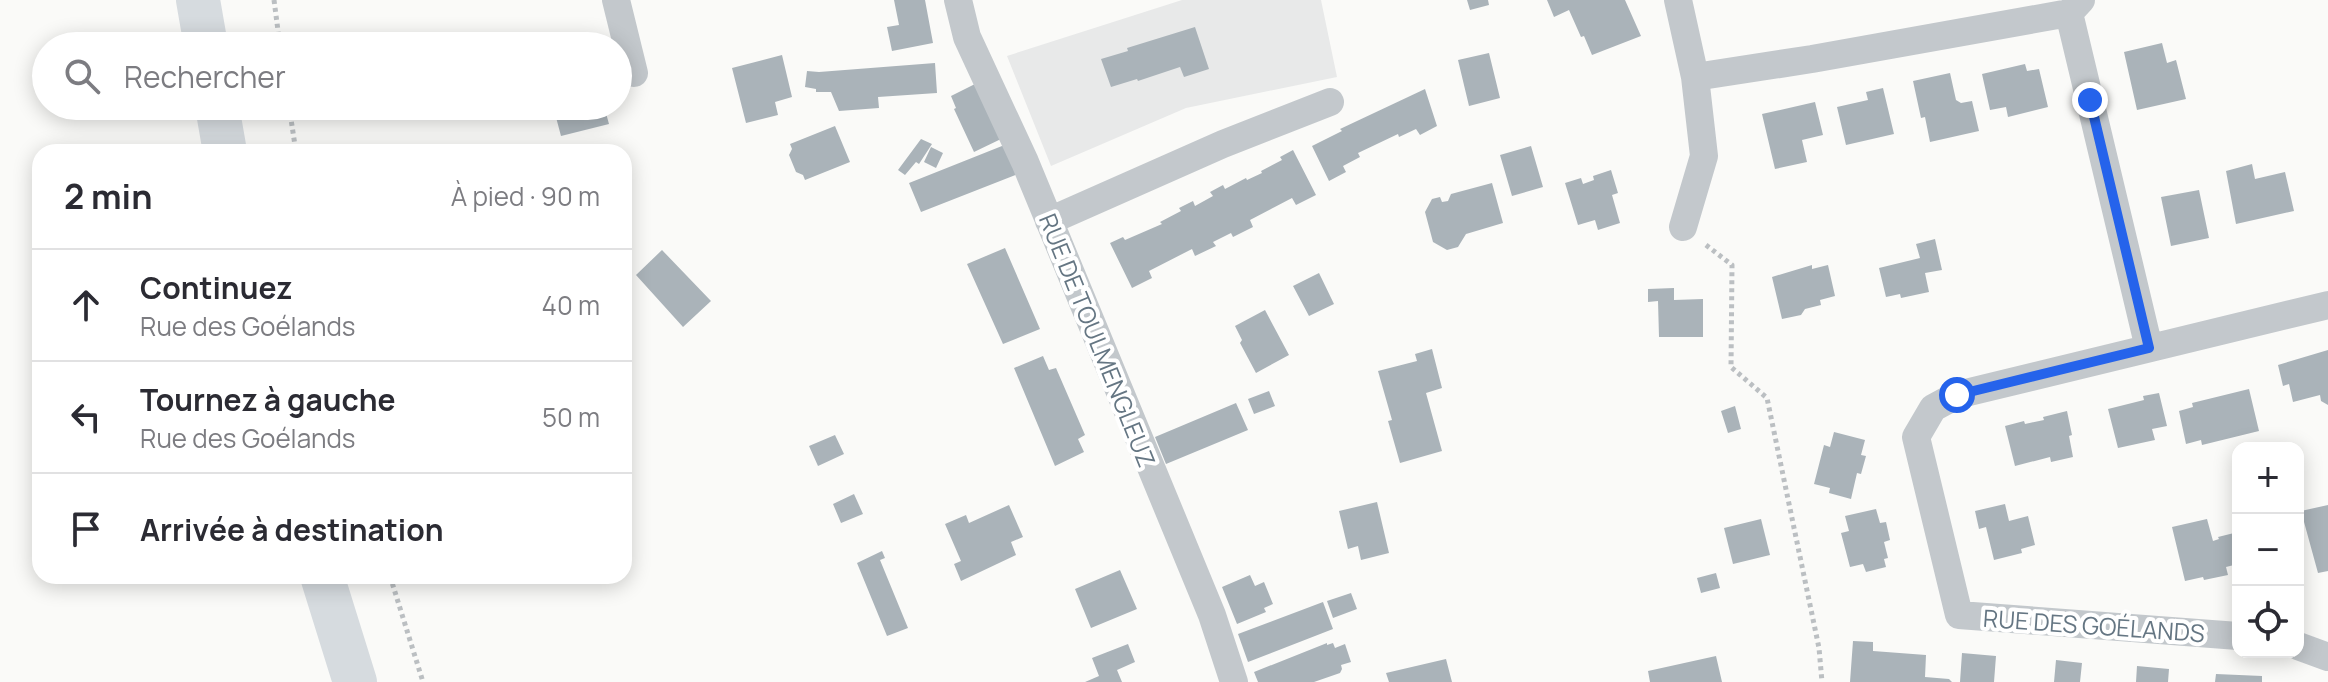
<!DOCTYPE html>
<html lang="fr">
<meta charset="utf-8">
<style>
body{margin:0;font-family:Manrope,sans-serif;background:#f2f2f3;color:#2b2b33}
.controls{position:absolute;right:24px;bottom:24px;display:grid;overflow:hidden;border-radius:16px;box-shadow:0 4px 20px #0003}
.controls button{width:72px;height:72px;display:grid;place-items:center;padding:0;border:0;border-bottom:2px solid #e1e1e2;background:#fff;color:#2b2b33;font:40px sans-serif}
.stop{position:absolute;width:24px;height:24px;margin:-18px;border:6px solid #2563eb;border-radius:50%;background:#fff}
.stop.end{background:#2563eb;border-color:#fff;box-shadow:0 2px 8px #0008}
.list{margin:0;padding:0;list-style:none}
h2{display:flex;justify-content:space-between;align-items:center;height:104px;margin:0;padding:0 32px;font-size:34px}
h2 small{font-size:26px;font-weight:400;color:#7c7c81}
.list li{display:grid;grid-template-columns:52px 1fr auto;gap:24px;align-items:center;box-sizing:border-box;height:112px;padding:0 32px;border-top:2px solid #e1e1e2}
.list b{display:block;font-size:30px;white-space:nowrap}
.list p{margin:0;font-size:26px;white-space:nowrap;color:#7c7c81}
.list em{font-size:26px;font-style:normal;color:#7c7c81}
.icon{flex:none;width:44px;height:44px;fill:none;stroke:currentColor;stroke-width:2;stroke-linecap:round;stroke-linejoin:round}
.map{position:relative;flex:none;width:2328px;height:682px;overflow:hidden}
.search{position:absolute;background:#fff;box-shadow:0 4px 20px #0003;left:32px;top:32px;width:600px;height:88px;display:flex;align-items:center;gap:20px;box-sizing:border-box;padding:0 28px;border-radius:44px;color:#7c7c81;font-size:30px}
.panel{position:absolute;background:#fff;box-shadow:0 4px 20px #0003;left:32px;top:144px;width:600px;height:440px;border-radius:24px}
.map>svg:first-child{display:block}
.built{fill:#e8e9e9}
.building{fill:#aab3b9}
.lines{fill:none;stroke-linecap:round;stroke-linejoin:round}
.path{stroke:#bbbfc2;stroke-width:5;stroke-dasharray:4 4;stroke-linecap:butt}
.minor{stroke:#c3c8cc;stroke-width:28}
.primary{stroke:#d6dbdf;stroke-width:44}
.route{stroke:#2563eb;stroke-width:10}
.labels{text-anchor:middle;dominant-baseline:central;stroke-width:8;stroke-linejoin:round;paint-order:stroke}
.street-label{font-size:24px;fill:#657683;stroke:#fff}
</style>
<div class="map">
<svg width="2328" height="682" viewBox="0 0 2328 682">
<rect width="100%" height="100%" fill="#fafaf8"/>
<!-- built -->
<path class="built" d="M1182,0H1321L1337,77L1186,108L1051,166L1007,56Z"/>
<!-- building -->
<path class="building" d="M894,0H925L933,43L892,51L887,27L899,25Z
M1467,0H1488L1489,5L1470,10Z
M1547,0H1625L1641,36L1592,55L1584,36L1581,37L1569,10L1554,17Z
M1195,27L1209,69L1184,77L1180,67L1138,81L1137,79L1111,87L1101,59L1128,51L1127,48Z
M2162,43L2167,63L2176,60L2186,99L2137,110L2124,52Z
M1489,53L1500,98L1469,106L1458,60Z
M782,55L792,97L775,102L778,115L746,123L732,68Z
M935,63L937,93L878,97L879,108L839,111L831,92H816V89L805,87L807,71L819,72Z
M2025,64L2027,71L2039,69L2048,107L2008,117L2006,107L1990,110L1982,74Z
M1950,73L1956,100L1961,103L1972,101L1979,131L1930,142L1925,117L1921,118L1913,81Z
M975,84L1001,139L974,152L954,109L956,108L951,96Z
M1883,88L1894,134L1846,145L1837,107L1868,100L1866,92Z
M1425,89L1437,126L1420,135L1416,129L1399,137L1398,134L1358,153L1360,157L1343,166L1346,172L1329,181L1312,146L1342,131L1340,129Z
M1815,102L1823,135L1802,140L1807,162L1775,169L1762,114Z
M553,106H604L609,124L561,136Z
M835,126L850,162L805,180L803,175L796,172L789,155L792,149L790,144Z
M921,139L932,144L919,164L916,162L905,175L898,170Z
M1007,144L1018,174L921,212L909,183Z
M1531,146L1543,187L1512,196L1500,155Z
M931,147L943,153L936,168L924,162Z
M1293,150L1316,195L1296,205L1292,198L1250,220L1253,227L1233,237L1231,233L1213,242L1216,246L1195,256L1192,249L1149,271L1152,278L1132,288L1110,243L1123,237L1125,240L1162,224L1160,222L1181,211L1179,208L1193,201L1195,206L1213,196L1210,192L1223,185L1225,189L1246,178L1247,180L1262,173L1261,171L1282,160L1280,157Z
M2252,164L2255,179L2285,172L2294,211L2236,224L2226,171Z
M1611,170L1618,193L1612,195L1620,223L1598,230L1595,220L1578,225L1565,183L1581,178L1583,184L1594,180L1593,176Z
M1492,183L1503,223L1466,234L1458,247L1447,250L1433,242L1425,212L1432,199L1440,197L1442,202L1448,201L1451,194Z
M2199,190L2209,238L2171,246L2161,197Z
M1935,239L1942,270L1925,273L1929,292L1901,298L1900,294L1886,297L1879,268L1920,258L1916,244Z
M1005,248L1040,329L1003,344L967,264Z
M662,250L711,301L683,327L636,275Z
M1812,265V269L1828,265L1835,296L1820,300L1821,305L1805,309L1801,315L1782,319L1772,277Z
M1319,273L1334,304L1309,316L1293,286Z
M1674,288V300L1703,299V337H1659L1658,301L1648,302V289Z
M1265,310L1289,355L1256,373L1240,343L1242,340L1235,326Z
M1432,349L1442,388L1426,393L1442,451L1400,463L1388,421L1392,420L1378,371L1417,361L1415,354Z
M2328,350V405L2321,401L2320,395L2293,402L2289,384L2283,386L2278,365Z
M1043,356L1049,370L1056,368L1085,435L1078,439L1084,452L1055,466L1014,368Z
M2249,389L2259,431L2202,445L2201,440L2186,444L2179,411L2193,407L2192,403Z
M1269,391L1275,406L1254,414L1248,399Z
M2159,393L2167,426L2152,429L2155,440L2118,448L2108,409L2144,400L2143,396Z
M1236,403L1248,430L1166,464L1155,437Z
M1735,406L1741,429L1728,433L1721,411Z
M2067,411L2072,435L2069,436L2073,457L2051,462L2050,457L2015,466L2005,426L2024,421L2025,424L2044,420L2043,417Z
M1834,432L1865,440L1861,455L1866,456L1861,474L1857,473L1851,499L1829,493L1830,488L1814,484L1824,445L1830,447Z
M835,435L844,454L818,466L809,446Z
M854,494L863,514L841,523L833,504Z
M1377,502L1389,553L1361,560L1358,546L1348,549L1339,511Z
M2005,504L2009,521L2028,516L2035,545L2021,549L2022,553L1994,560L1986,527L1979,529L1975,511Z
M1009,505L1023,537L1011,542L1016,555L961,581L954,564L961,561L945,524L966,515L969,523Z
M2328,505V571L2318,573L2301,511Z
M1876,509L1880,523L1886,522L1890,540L1884,542L1888,558L1884,559L1886,567L1866,572L1863,564L1850,567L1841,533L1849,531L1845,516Z
M1761,519L1770,555L1733,564L1724,528Z
M2207,519L2213,541L2219,539L2218,537L2238,532V564L2226,567L2228,575L2204,580L2203,577L2185,581L2172,527Z
M882,551L885,558L880,560L908,628L887,636L857,563Z
M1120,570L1137,609L1091,628L1075,589Z
M1716,573L1720,588L1701,593L1697,578Z
M1250,575L1255,586L1264,582L1273,604L1264,608L1266,612L1237,624L1222,587Z
M1351,593L1357,609L1333,618L1327,601Z
M1323,602L1333,629L1248,662L1238,634Z
M1853,641L1873,642V651L1926,655L1925,677L1949,679L1952,682H1850Z
M1327,643V645L1333,643L1335,648L1345,644L1351,662L1341,665L1342,669L1340,673L1314,682H1258L1254,672Z
M1128,644L1135,662L1117,670L1122,682H1085L1099,676L1092,658Z
M1962,653L1996,656L1994,682H1960Z
M1716,656L1722,682H1650L1648,671Z
M1446,659L1452,682H1389L1386,673Z
M2056,660L2082,663L2080,682H2054Z
M2137,666L2169,669L2168,682H2136Z
M2216,674L2262,676V682H2215Z"/>
<g class="lines">
<!-- path -->
<path class="path" d="M274,0L280,46
M289,106L296,152
M1706,245L1732,265L1731,367L1767,398L1819,648L1822,682
M390,576L423,682"/>
<!-- minor -->
<path class="minor" d="M616,0L634,73
M958,0L967,37L1025,162L1212,615L1234,682
M1678,0L1695,77L1704,156L1683,227
M2069,13L2149,348
M1695,77L1812,59L2069,13L2081,0
M1049,221L1223,144L1330,102
M2238,636L1959,615L1916,437L1933,408L1957,395L2328,305
M2298,646L2328,657"/>
<!-- primary -->
<path class="primary" d="M198,0L206,46
M217,106L225,152
M322,576L355,682"/>
</g>
<g class="lines">
<!-- route -->
<path class="route" d="M1957,395L2149,348L2090,100"/>
</g>
<g class="labels">
<!-- street labels -->
<g class="street-label">
<text transform="translate(1098 340) rotate(68)">RUE DE TOULMENGLEUZ</text>
<text transform="translate(2094 625) rotate(4)">RUE DES GOÉLANDS</text>
</g>
</g>
</svg>
<div class="controls">
<button>+</button>
<button>−</button>
<button><svg class="icon" aria-label="locate" viewBox="0 0 24 24"><circle cx="12" cy="12" r="6"/><path d="M12 2v4M12 18v4M2 12h4M18 12h4"/></svg></button>
</div>
<div class="stop" style="left:1957px;top:395px"></div>
<div class="stop end" style="left:2090px;top:100px"></div>
<div class="search"><svg class="icon" aria-label="search" viewBox="0 0 24 24"><circle cx="10" cy="10" r="6"/><path d="M15 15l6 6"/></svg>Rechercher</div>
<section class="panel">
<h2>2 min<small>À pied · 90 m</small></h2>
<ul class="list">
<li><svg class="icon" aria-label="ahead" viewBox="0 0 24 24"><path d="M12 20V5M6 11l6-6 6 6"/></svg><div><b>Continuez</b><p>Rue des Goélands</p></div><em>40 m</em></li>
<li><svg class="icon" aria-label="left" viewBox="0 0 24 24"><path d="M17 20v-9H6M10 6l-5 5 5 5"/></svg><div><b>Tournez à gauche</b><p>Rue des Goélands</p></div><em>50 m</em></li>
<li><svg class="icon" aria-label="arrive" viewBox="0 0 24 24"><path d="M6 21V4h12l-3 4 3 4H6"/></svg><div><b>Arrivée à destination</b></div></li>
</ul>
</section>
</div>
